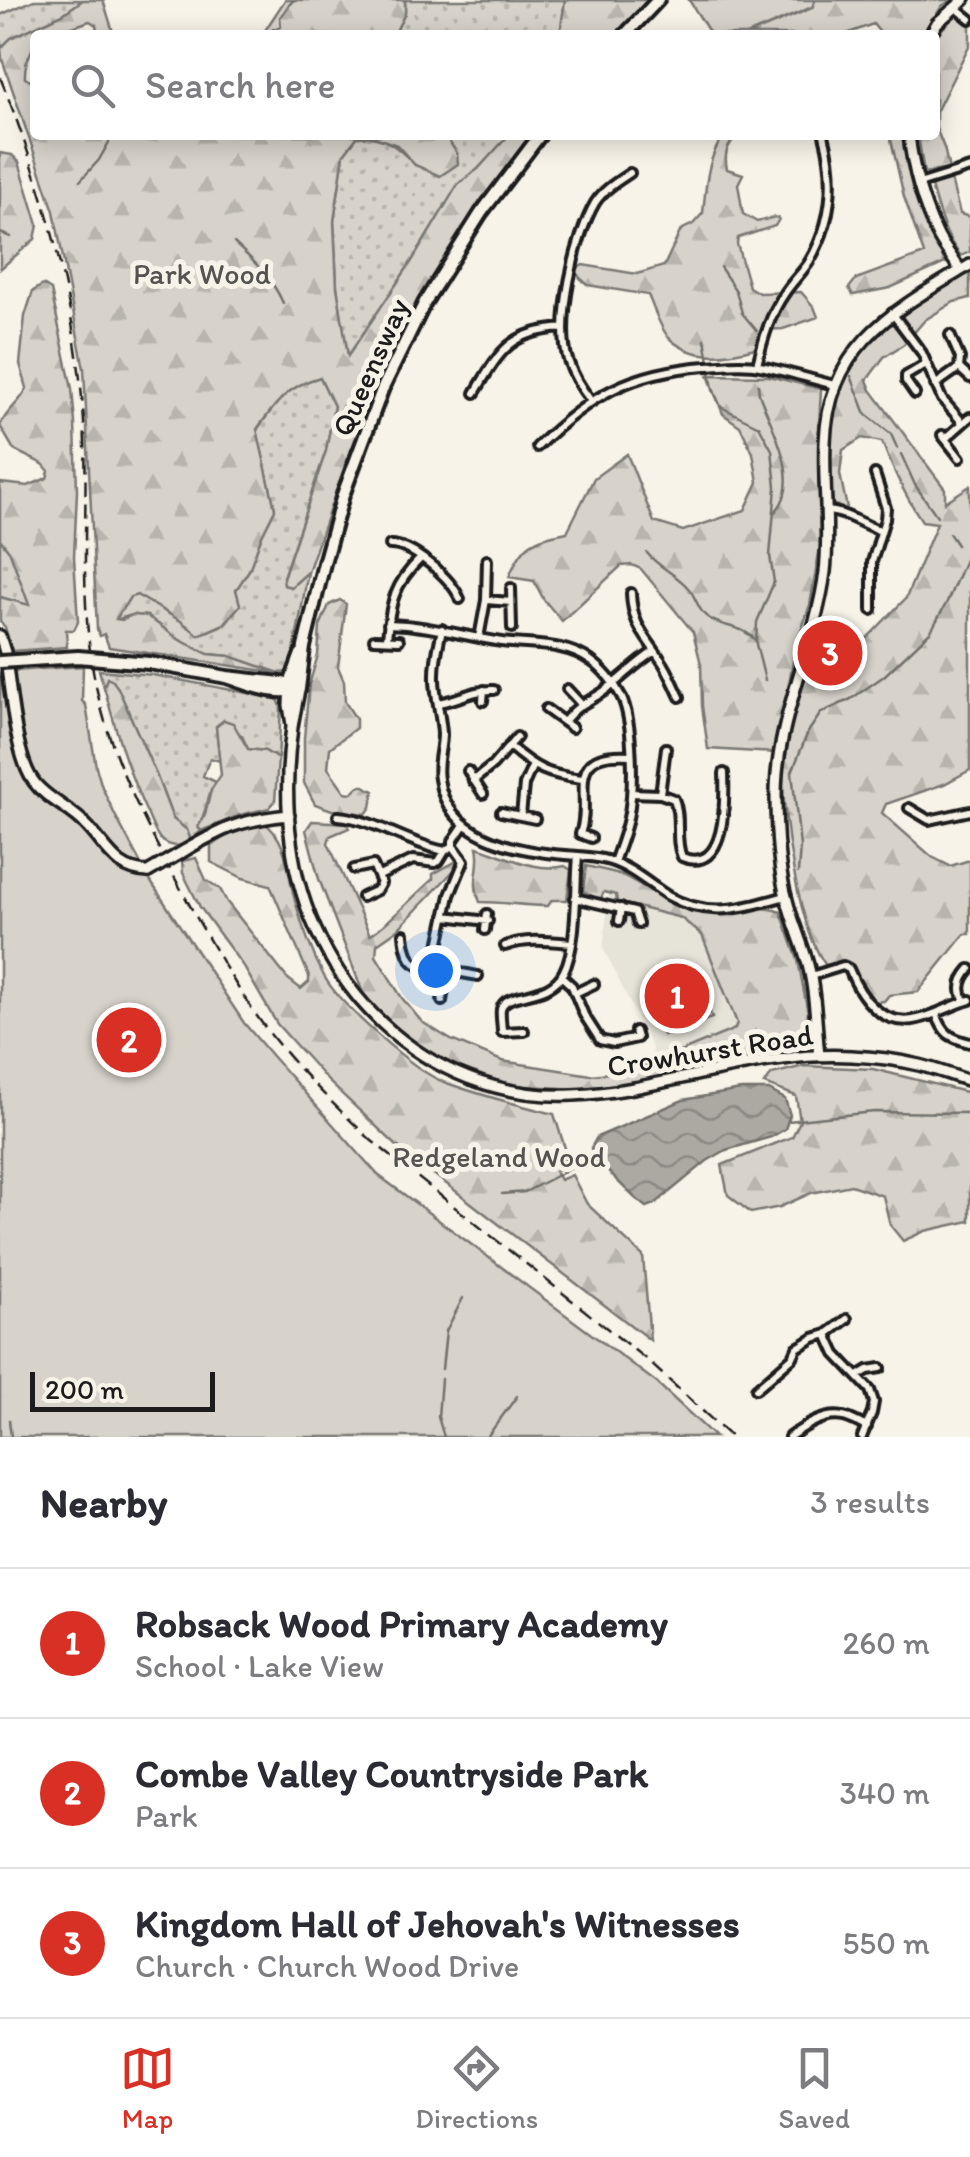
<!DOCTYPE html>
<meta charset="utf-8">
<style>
body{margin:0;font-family:Itim,sans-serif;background:#f7f7f7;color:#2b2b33}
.scale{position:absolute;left:30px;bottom:25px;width:185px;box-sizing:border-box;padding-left:10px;border:5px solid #1c1c1c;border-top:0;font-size:28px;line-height:35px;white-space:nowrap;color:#1c1c1c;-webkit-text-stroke:8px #f7f3e8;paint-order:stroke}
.you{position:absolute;left:435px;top:970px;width:35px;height:35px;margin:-25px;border:8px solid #fff;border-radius:50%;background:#1a73e8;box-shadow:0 0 0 15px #1a73e833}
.badge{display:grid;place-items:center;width:65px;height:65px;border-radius:50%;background:#d93025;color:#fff;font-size:32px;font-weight:700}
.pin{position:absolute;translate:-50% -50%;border:5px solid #fff;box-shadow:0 2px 10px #0006}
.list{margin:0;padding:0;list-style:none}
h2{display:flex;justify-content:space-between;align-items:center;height:130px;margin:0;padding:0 40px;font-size:42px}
h2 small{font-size:32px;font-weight:400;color:#7c7c81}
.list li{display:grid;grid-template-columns:65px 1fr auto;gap:30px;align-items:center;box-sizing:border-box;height:150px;padding:0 40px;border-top:2px solid #e1e1e2}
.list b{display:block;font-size:38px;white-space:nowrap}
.list p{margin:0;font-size:32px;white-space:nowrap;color:#7c7c81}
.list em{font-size:32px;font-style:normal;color:#7c7c81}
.icon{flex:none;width:55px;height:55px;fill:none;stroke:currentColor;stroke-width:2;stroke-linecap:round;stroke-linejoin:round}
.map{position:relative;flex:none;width:970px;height:1437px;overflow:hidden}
.search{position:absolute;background:#fff;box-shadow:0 5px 25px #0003;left:30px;right:30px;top:30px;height:110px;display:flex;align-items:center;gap:25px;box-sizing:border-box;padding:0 35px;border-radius:10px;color:#7c7c81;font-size:38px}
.sheet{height:580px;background:#fff}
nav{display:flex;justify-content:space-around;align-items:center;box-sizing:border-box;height:140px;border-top:2px solid #e1e1e2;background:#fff;font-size:28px;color:#7c7c81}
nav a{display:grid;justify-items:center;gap:5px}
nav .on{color:#d93025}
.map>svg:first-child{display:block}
.built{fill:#e6e3d9}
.grass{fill:url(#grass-dots);stroke:#7a7874;stroke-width:2.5}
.forest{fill:url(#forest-firs);stroke:#7a7874;stroke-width:2.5}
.green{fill:#d7d3cb;stroke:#7a7874;stroke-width:2.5}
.water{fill:url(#water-waves);stroke:#72716c;stroke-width:2.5}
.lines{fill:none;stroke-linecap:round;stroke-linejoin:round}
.stream{stroke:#72716c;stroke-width:2.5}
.street-casing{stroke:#1c1c1c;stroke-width:14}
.secondary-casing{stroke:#1c1c1c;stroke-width:16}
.primary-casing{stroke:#1c1c1c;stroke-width:18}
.street{stroke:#f7f3e8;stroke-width:6}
.secondary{stroke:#f7f3e8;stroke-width:9}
.primary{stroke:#f7f3e8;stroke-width:10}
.rail{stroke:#1c1c1c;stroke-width:2.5;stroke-dasharray:15 8;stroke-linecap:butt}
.secondary-bridge-casing{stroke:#1c1c1c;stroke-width:16;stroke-linecap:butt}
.primary-bridge-casing{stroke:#1c1c1c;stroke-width:18;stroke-linecap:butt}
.secondary-bridge{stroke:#f7f3e8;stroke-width:9}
.primary-bridge{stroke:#f7f3e8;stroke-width:10}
.labels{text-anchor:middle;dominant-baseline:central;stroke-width:10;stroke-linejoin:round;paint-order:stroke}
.park-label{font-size:30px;fill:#545351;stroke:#f7f3e8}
.street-label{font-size:30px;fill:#1c1c1c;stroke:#f7f3e8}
</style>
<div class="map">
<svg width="970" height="1437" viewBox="0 0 970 1437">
<defs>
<pattern id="grass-dots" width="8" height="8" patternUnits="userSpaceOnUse" patternTransform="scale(2.5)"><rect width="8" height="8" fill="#d7d3cb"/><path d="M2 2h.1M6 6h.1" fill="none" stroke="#b8b5ae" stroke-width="1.8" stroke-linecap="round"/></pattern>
<pattern id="forest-firs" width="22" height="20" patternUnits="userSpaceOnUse" patternTransform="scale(2.5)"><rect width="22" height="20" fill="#d7d3cb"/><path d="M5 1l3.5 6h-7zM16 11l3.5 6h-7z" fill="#b8b5ae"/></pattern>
<pattern id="water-waves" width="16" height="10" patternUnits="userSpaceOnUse" patternTransform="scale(2.5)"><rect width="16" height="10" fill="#aca9a2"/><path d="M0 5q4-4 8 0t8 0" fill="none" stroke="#8b8983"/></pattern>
</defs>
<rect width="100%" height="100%" fill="#f7f3e8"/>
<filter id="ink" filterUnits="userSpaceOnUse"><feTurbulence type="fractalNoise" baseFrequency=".01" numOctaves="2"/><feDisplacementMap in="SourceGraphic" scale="20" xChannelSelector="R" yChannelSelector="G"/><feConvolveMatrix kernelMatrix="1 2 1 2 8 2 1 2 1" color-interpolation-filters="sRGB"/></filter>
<g filter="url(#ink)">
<!-- built -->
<path class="built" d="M609,893L639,901L689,920L721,958L742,1028L653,1071L652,1048L603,948L607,912L590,907L592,899L608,902Z"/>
<!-- grass -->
<path class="grass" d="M34,0H83L63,14L11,38L1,48L0,15Z
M405,0H565L560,35H394L405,13Z
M452,135H509L478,169L458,185L412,261L348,357L337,287L334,221L344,154L357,137C385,135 397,146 415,165L457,153L447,140L448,136Z
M320,377L334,406L326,451L283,577L291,587L308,572L291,668L288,672L279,673L230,656L208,654L178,639L147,616L132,615L115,620L130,597L137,595L181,621L199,635L225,624L240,605L236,590L249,570L262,535L275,509L257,430C276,403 287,386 320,377Z
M0,539L10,552L30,606L0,597Z
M99,670L153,675L274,698L279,701L281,708L278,759L265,751L248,749L242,736L224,720L216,726L220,761L210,758L203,776L216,782C207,795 207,812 198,827L201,831L191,841L187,830L173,819L157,777L118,688L107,679L104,687Z"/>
<!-- forest -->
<path class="forest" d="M83,0H103L114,35H98L96,25L90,21C71,27 56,35 35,35C35,54 24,55 25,78L35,83V135H452L448,136V140L457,153L458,164L440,176L415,165L397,145L372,136L357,137L344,154L334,221L337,287L348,356L412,261L458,184L478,169L509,135H534L475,210L398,339L346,462L308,572L291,587L284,585L283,578L326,451L334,406L320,377C287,386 276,403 257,429L275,509L262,535L249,570L236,590L240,605L224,624L199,635L181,621L137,595L130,597L116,619L122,620L132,615L147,616L178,639L208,654L230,656L279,673L109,647L104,634L100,636L97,629L84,369L54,211L2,59L1,48L11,38L63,14Z
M285,0H405V13L394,35H262Z
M565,0H652L618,35H560Z
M815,0H952L942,6L923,35H882L873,24L844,35H747L812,8Z
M958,13L970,20V44L936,112V128L944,148L949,169L924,173L918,135H935V36Z
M724,135H739C726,145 724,155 727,169L743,174L738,184L743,214L757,222L775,217L779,219L775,226L738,238L737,244L749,287L759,293L801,292L814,307L818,317L783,329L761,330L755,348C726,356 695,361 670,339C660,329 654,308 648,295L588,285L579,277L576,269L583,265L637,274L664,266L681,230L693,224L703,213C706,185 707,158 724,135Z
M890,135H907L924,209L945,263L890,288L853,295L849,288L856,279L924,254L904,197Z
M0,153L12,155L19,162L38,225L35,239L0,269Z
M951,180L960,214L970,217V252L961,256C944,236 938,210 931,186Z
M970,271V298L954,302L925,320L904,344L884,357L867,380L871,390L945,489V502L970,486V770L944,784L886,804L882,813L932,857L950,866L970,860V934H965L959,941L918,992L889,995L884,1001L875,1002L848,962L828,968C799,934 781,813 783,767C784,737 796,705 804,676L815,672L833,673L906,598L937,523L922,521C905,496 893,470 882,442L862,438L843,450L840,474L847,508H840L833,504C830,476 826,446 830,418C843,345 913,307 970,271Z
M43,285L51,290L72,389L75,423L77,491L74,557L78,622L74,630H66L67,647L12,651L5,627L0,621V597L29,605L10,552L0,539V483L28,486L47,478L49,471L43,464L14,450L0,426C7,409 20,404 27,388L20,364L25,316L33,291Z
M708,375L769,376L821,389L818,443L820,547L810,605L796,645L776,753L708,749L702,706L701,664L693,632L641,569L632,565L621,566L562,621L544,600L534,581L509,577C523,543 532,539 567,532L594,478L627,454L654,522L683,531L745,510L758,482L753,453L740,426L723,414Z
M340,600L346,604L338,667L344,681L345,702L356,719V728L330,748L328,768L345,792L352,793L359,786H364L374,791L371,807L366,814L332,810L315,804L304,783V738L309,685L318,655L320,626L329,605Z
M107,678L113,681L118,688L157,777L173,819L187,830L191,841C182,847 171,848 162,841C155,835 151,822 147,813C128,773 116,730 104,687Z
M224,720L233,723L248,749L265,751L278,759L275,801L269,808L240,815L201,831L198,827L205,815L211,790L221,775L216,727Z
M312,821L349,823V828L330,836L328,843L370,935C393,920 411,898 433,879V874L455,862L459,865L397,930L377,944L376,956L402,998L422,1022L451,1040L502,1061L591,1075L637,1070L735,1029L737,1023L702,935L681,918L617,902L616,895L604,892L600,900L583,891L586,866C598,869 612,871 624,876C647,888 685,913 711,914C735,915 758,902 781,912L798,960L808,1013L805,1028L799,1039L792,1047L752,1054L648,1083L596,1090L508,1085L451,1064L408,1039L365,998L319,879L306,830Z
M263,822C290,840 287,876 296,904C303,929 312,953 324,976C339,1004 414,1071 444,1082C479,1095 518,1105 554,1114L565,1148L566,1164L555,1171L560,1180L572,1175L587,1204L643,1256L650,1340L397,1146L328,1081L277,1024L245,969L200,907L183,873L182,861L196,858L206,880L220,889L227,902L287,978L301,989L309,982V976L270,885L243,878L211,862V846L230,833Z
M477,847C504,855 536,873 565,866L571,870L567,900H552L548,906C524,906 504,902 480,902C470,878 482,868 477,847Z
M804,1066L873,1069L970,1093V1221L925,1231L903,1241L890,1225L883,1196L851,1185L811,1193L780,1207L751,1213L728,1195L722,1165L792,1137L800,1121L796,1096L764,1084L772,1074Z"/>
<!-- green -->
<path class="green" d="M689,0H815V1L812,7L747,35H711Z
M83,666L82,701L86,705L96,767L102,787L115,815L149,879L244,1023L272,1056L378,1175L657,1383L715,1437H0V672Z
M700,986L712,1018L663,1035L652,1002Z"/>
<!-- water -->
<path class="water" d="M741,1090H769L785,1099L790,1115L785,1129L771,1137L726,1150L707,1161L655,1204L647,1207L635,1198L593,1157L591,1148L597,1137L683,1100Z"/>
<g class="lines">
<!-- stream -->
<path class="stream" d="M269,35L273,29L281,27L280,17C287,11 287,5 294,0
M80,181L99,160L113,135
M0,233L11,237
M234,243C254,261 272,278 283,303
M720,267L736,291L742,313L757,331
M705,339L709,361
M710,371L713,390L721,407L759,426L772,450L776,487L770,556L774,582L757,622L756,644L765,680
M851,376L866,414L891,434L897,448
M758,385L759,394C771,427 805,482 774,513
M901,454L915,485L937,516
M949,533L957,545
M647,553C659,568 677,574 689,589C696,597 698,610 706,616C721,629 742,624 755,640
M798,873L800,846L792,772L808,732L821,713L851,699L884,676L931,631L948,600L970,548
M788,1121L874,1112L970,1113
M502,1194L525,1192L593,1157
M442,1369L446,1331L463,1298
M441,1379L438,1417L444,1437
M9,1420L11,1437
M487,1437L517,1396"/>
<!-- street casing -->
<g class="street-casing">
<path id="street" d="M955,7L970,19
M919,184L970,168
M892,313L922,353L942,399L962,422
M757,365C763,340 770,314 785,293C792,282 802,273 809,262C832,223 836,179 824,135
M959,368L970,378
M935,385L959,368L960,358L950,335
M475,393C501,349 510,332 564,328
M915,394L906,381V376L926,364
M591,401C581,388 573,376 568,360C556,322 575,237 595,203C603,190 618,181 630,173
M942,435L960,458
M945,439L970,417
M537,447C590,395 631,372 706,366C724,365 743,362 760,366C785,371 810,379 835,385
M827,511C846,512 863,525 881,531
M390,545C413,545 451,578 460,599
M511,588L512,628
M631,593C632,625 645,635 661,660C669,671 674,685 680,697
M486,600L511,602
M872,610V562L885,519L886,508L875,474
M388,624C430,625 462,636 502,642C532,646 565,642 591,661C603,669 615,684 621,696C634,722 634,790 628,818C625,833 619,848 614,862
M442,629C439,644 435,658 435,674C434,694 441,714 442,734C442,749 436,764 439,779C447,838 516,851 565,855C580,856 595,856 610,861C632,868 649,884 668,896C709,919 743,908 786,896
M479,638L486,600L487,560
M374,639L399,640
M387,639C390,603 394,584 421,558
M567,689L581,704
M483,701L484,690
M438,703C459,700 474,689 494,690
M546,709L572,728
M564,722C578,704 585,704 603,692C621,679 636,663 655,651
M509,746C535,769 548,775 582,779
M468,771L483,794
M473,781L493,765L517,737
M632,793L660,794L674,799C682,818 674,839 682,857C727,875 725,800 724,773
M660,794L666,748
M909,808L929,820L970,811
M501,812L535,819
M338,816C375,819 408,844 445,851L453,846V841L464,825
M521,816L524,785L532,767
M591,838L580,834C594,795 560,750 631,755
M354,869L373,865L381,883L377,890L362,897
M379,876L413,860L435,863L439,861L445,851
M575,898L634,912L638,924
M445,916L488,921
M619,921L621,908
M485,930L487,914
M404,934C407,967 416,967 446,971C457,972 468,974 478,976
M505,946C526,938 549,941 572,943
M434,969L450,895L464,861L453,846
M561,976L572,986L584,1015L600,1040L614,1043L637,1038L635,1031
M811,976L843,966L849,969C861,999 883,1028 918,1019C936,1015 952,1005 970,1000
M575,993L594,984
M442,1001L447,971
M965,1001C958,990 961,979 970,969
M936,1013C943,1034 950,1038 970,1043
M524,1031L502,1032C502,1025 500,1016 501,1009C505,989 549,1002 564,971C578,944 575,887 578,856
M827,1334L836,1354L870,1390L874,1402L872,1413L862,1437
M858,1376L868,1370L881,1368
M756,1389L793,1357L797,1348L814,1338L827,1334L847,1319
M789,1437C804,1427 824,1413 843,1417C851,1418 859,1424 867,1427"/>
</g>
<!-- secondary casing -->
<g class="secondary-casing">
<path id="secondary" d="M930,35L937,23L964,0
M909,135C913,170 923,205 938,236C944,248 954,258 960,271
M0,636L5,652C10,684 15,758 34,782C47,800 73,809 88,827C108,848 116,871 148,872
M292,725L289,705L290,684L299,689C297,702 294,714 292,727C287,763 286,804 291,841C308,983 425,1102 573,1095C645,1092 712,1067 783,1059C826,1053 877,1055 919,1065C936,1069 953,1076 970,1081
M184,851C225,827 241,820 289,815
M819,1056C816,1028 816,1000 810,973C805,948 793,925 787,900C778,869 776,827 776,795C776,718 815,647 825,572C830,528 823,486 825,443C828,344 895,310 970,265"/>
</g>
<!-- primary casing -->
<g class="primary-casing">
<path id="primary" d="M625,35L658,0
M149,663L227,677L290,684L301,654
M227,677C251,685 274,696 299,689L304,647L324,563L343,495L382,390L425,302L481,213L540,135"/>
</g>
<!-- street -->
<use href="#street" class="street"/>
<!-- secondary -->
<use href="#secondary" class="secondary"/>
<!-- primary -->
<use href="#primary" class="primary"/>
<!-- rail -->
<path class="rail" d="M0,77C44,186 76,304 84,422C89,503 79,584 92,664C104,743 139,813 177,882C201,926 226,971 254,1012C287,1060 330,1101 372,1141L648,1361L731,1437"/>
<!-- secondary-bridge casing -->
<g class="secondary-bridge-casing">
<path id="secondary-bridge" d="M148,872L184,851"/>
</g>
<!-- primary-bridge casing -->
<g class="primary-bridge-casing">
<path id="primary-bridge" d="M0,662L78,657L149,663"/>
</g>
<!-- secondary-bridge -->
<use href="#secondary-bridge" class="secondary-bridge"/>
<!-- primary-bridge -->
<use href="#primary-bridge" class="primary-bridge"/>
</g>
</g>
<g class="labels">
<!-- park labels -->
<g class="park-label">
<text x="202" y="273">Park Wood</text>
<text x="499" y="1156">Redgeland Wood</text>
</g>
<!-- street labels -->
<g class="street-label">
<text transform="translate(370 367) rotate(-66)">Queensway</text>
<text transform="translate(710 1050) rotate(-9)">Crowhurst Road</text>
</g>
</g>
</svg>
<div class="scale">200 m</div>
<div class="you"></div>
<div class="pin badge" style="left:677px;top:996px">1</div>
<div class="pin badge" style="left:129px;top:1040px">2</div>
<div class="pin badge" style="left:830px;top:653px">3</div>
<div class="search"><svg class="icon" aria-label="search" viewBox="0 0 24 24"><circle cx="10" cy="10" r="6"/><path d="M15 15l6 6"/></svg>Search here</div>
</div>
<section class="sheet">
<h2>Nearby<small>3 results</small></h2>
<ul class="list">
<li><span class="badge">1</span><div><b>Robsack Wood Primary Academy</b><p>School · Lake View</p></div><em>260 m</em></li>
<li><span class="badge">2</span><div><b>Combe Valley Countryside Park</b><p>Park</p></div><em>340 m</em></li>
<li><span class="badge">3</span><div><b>Kingdom Hall of Jehovah's Witnesses</b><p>Church · Church Wood Drive</p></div><em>550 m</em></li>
</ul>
</section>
<nav>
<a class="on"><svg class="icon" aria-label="map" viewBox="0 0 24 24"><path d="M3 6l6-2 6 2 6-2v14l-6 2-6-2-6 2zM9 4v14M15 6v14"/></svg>Map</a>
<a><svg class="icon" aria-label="directions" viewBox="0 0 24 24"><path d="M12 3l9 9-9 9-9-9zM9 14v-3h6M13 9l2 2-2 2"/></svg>Directions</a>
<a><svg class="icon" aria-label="saved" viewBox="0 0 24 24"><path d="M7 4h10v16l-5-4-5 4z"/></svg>Saved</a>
</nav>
